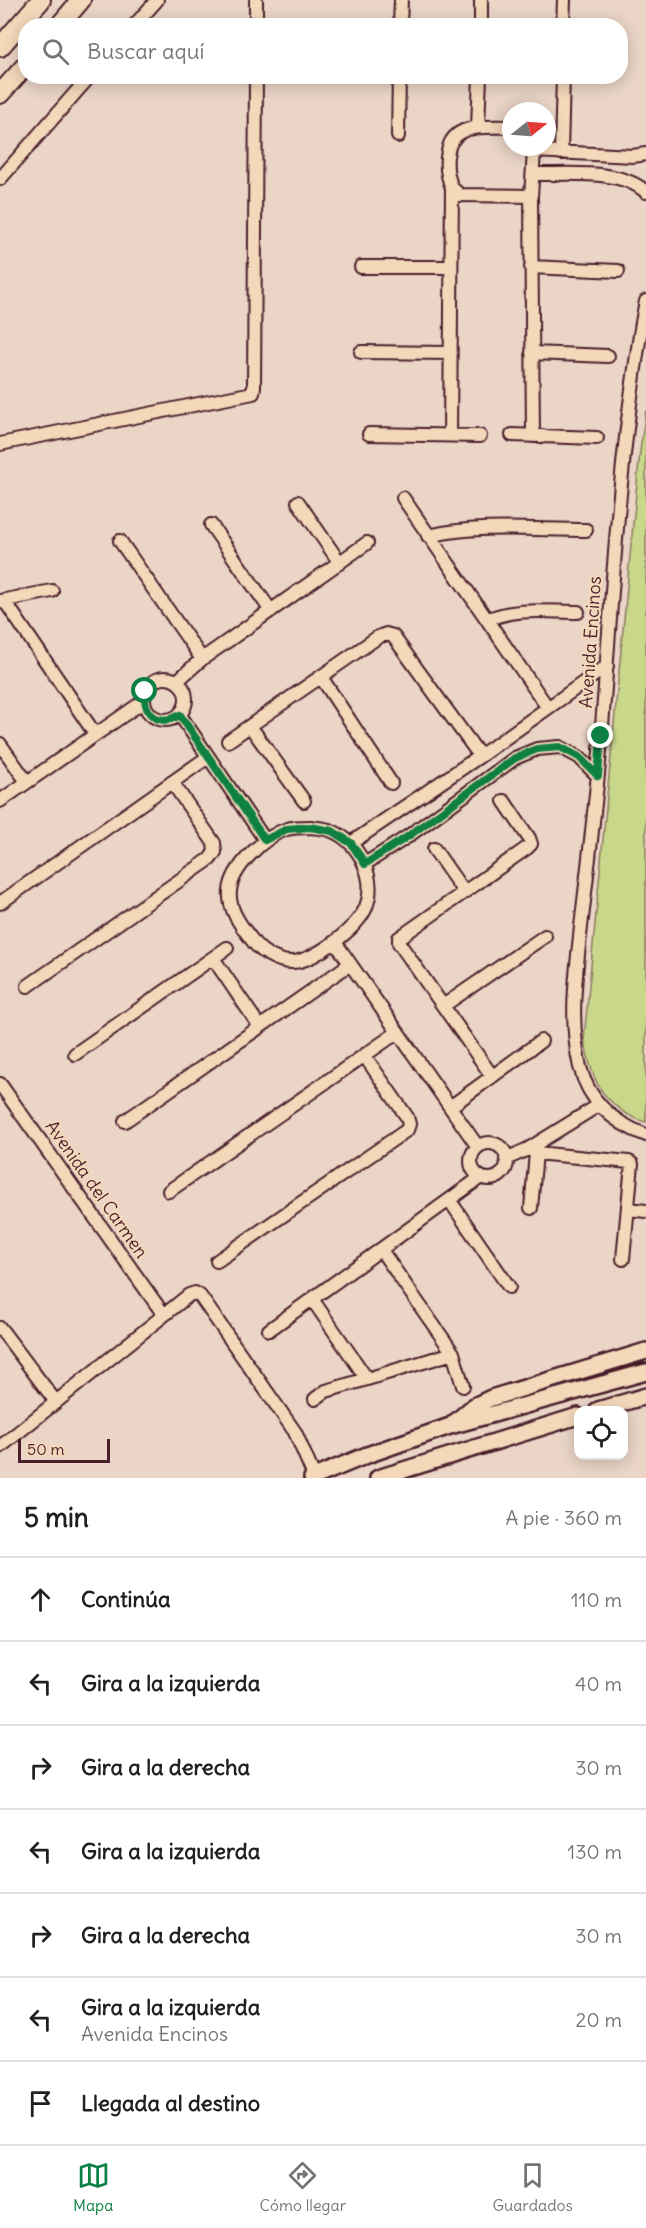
<!DOCTYPE html>
<html lang="es">
<meta charset="utf-8">
<style>
body{margin:0;font-family:Delius,sans-serif;background:#f6f6f6;color:#202124}
.controls{position:absolute;right:18px;bottom:18px;display:grid;overflow:hidden;border-radius:12px;box-shadow:0 3px 15px #0003}
.controls button{width:54px;height:54px;display:grid;place-items:center;padding:0;border:0;border-bottom:2px solid #e0e0e0;background:#fff;color:#202124;font:30px sans-serif}
.compass{position:absolute;left:502px;top:102px;width:54px;height:54px;border-radius:50%;background:#fff;box-shadow:0 3px 15px #0003;rotate:73deg}
.scale{position:absolute;left:18px;bottom:15px;width:92px;box-sizing:border-box;padding-left:6px;border:3px solid #4a1f2b;border-top:0;font-size:16px;line-height:21px;white-space:nowrap;color:#4a1f2b;-webkit-text-stroke:4px #f3d8ba;paint-order:stroke}
.stop{position:absolute;width:18px;height:18px;margin:-14px;border:4px solid #0b8043;border-radius:50%;background:#fff}
.stop.end{background:#0b8043;border-color:#fff;box-shadow:0 2px 6px #0008}
.list{margin:0;padding:0;list-style:none}
h2{display:flex;justify-content:space-between;align-items:center;height:78px;margin:0;padding:0 24px;font-size:26px}
h2 small{font-size:20px;font-weight:400;color:#757577}
.list li{display:grid;grid-template-columns:39px 1fr auto;gap:18px;align-items:center;box-sizing:border-box;height:84px;padding:0 24px;border-top:2px solid #e0e0e0}
.list b{display:block;font-size:22px;white-space:nowrap}
.list p{margin:0;font-size:20px;white-space:nowrap;color:#757577}
.list em{font-size:20px;font-style:normal;color:#757577}
.icon{flex:none;width:33px;height:33px;fill:none;stroke:currentColor;stroke-width:2;stroke-linecap:round;stroke-linejoin:round}
.map{position:relative;flex:none;width:646px;height:1478px;overflow:hidden}
.search{position:absolute;background:#fff;box-shadow:0 3px 15px #0003;left:18px;right:18px;top:18px;height:66px;display:flex;align-items:center;gap:15px;box-sizing:border-box;padding:0 21px;border-radius:24px;color:#757577;font-size:22px}
.sheet{height:666px;background:#fff}
nav{display:flex;justify-content:space-around;align-items:center;box-sizing:border-box;height:84px;border-top:2px solid #e0e0e0;background:#fff;font-size:16px;color:#757577}
nav a{display:grid;justify-items:center;gap:3px}
nav .on{color:#0b8043}
.map>svg:first-child{display:block}
.green{fill:#c9d78b;stroke:#8a7b5b;stroke-width:1.5}
.lines{fill:none;stroke-linecap:round;stroke-linejoin:round}
.minor-casing{stroke:#4a1f2b;stroke-width:16}
.major-casing{stroke:#4a1f2b;stroke-width:20}
.highway-casing{stroke:#4a1f2b;stroke-width:22}
.minor{stroke:#f3d8ba;stroke-width:12}
.major{stroke:#f3d8ba;stroke-width:15}
.highway{stroke:#f3d8ba;stroke-width:18}
.route{stroke:#0b8043;stroke-width:8}
.labels{text-anchor:middle;dominant-baseline:central;stroke-width:4.5;stroke-linejoin:round;paint-order:stroke}
.street-label{font-size:18px;fill:#4a1f2b;stroke:#f3d8ba}
</style>
<div class="map">
<svg width="646" height="1478" viewBox="0 0 646 1478">
<rect width="100%" height="100%" fill="#ead5c7"/>
<filter id="ink" filterUnits="userSpaceOnUse"><feTurbulence type="fractalNoise" baseFrequency=".0167" numOctaves="2"/><feDisplacementMap in="SourceGraphic" scale="12" xChannelSelector="R" yChannelSelector="G"/><feConvolveMatrix kernelMatrix="1 2 1 2 8 2 1 2 1" color-interpolation-filters="sRGB"/></filter>
<g filter="url(#ink)">
<!-- green -->
<path class="green" d="M646,410V1122C625,1117 601,1097 594,1076C589,1064 587,1051 584,1039L640,451Z"/>
<g class="lines">
<!-- minor casing -->
<g class="minor-casing">
<path id="minor" d="M134,26L157,0
M256,26V0
M400,26L401,0
M481,26V0
M563,26L564,0
M478,127L480,76
M398,136L399,76
M532,147L534,151L531,196L533,436
M534,151L633,156L646,154
M561,153L563,76
M533,174C567,175 620,168 646,192
M0,179L90,76
M452,188L460,195L531,196
M361,267H451
M531,267L618,271
M646,301C639,335 635,370 630,404C614,527 609,651 598,774C593,825 587,876 581,927C576,974 569,1020 580,1067C589,1102 614,1123 646,1135
M361,352L450,353
M532,353L608,356
M369,434L480,436
M450,435L452,188C447,176 445,164 448,151C453,122 488,127 511,127
M512,435L597,438
M0,444L253,393L254,387L256,76
M403,498L548,708
M298,502L340,563
M211,525L271,611
M428,536C479,524 534,530 586,530
M120,541L202,659
M4,600L95,734
M0,601L52,591
M487,620C515,607 548,612 578,612
M321,677L391,783
M144 699a21 21 0 1 1 42 0a21 21 0 1 1-42 0Z
M177,681L202,659L367,543
M180,715L265,840
M250,726L304,801
M228,741L378,637L386,634L393,636L480,756
M0,744L27,782
M0,801L144,701
M310,827C317,828 326,828 332,831C360,843 377,879 366,907C358,928 312,963 291,962C277,962 259,951 252,940C241,926 228,909 230,891C232,867 265,836 287,829C294,827 302,827 310,827Z
M351,843L480,756L607,666
M434,849L464,892
M365,864L407,837L515,758L537,749L560,747L579,757L598,776
M0,903L208,757
M335,942L478,1147
M213,958L260,1027
M28,986L210,859L215,852L214,843L172,782
M443,1006L545,936
M75,1054L227,948
M492,1076L399,943V938L527,848L531,844L529,838L504,801
M0,1084L164,1315
M450,1107L541,1041
M125,1121L350,964
M471 1161a18 18 0 1 1 36 0a18 18 0 1 1-36 0Z
M528,1149L536,1153L629,1162L632,1164L623,1259
M506,1159L528,1149L599,1105
M169,1191L398,1032
M450,1201L509,1287
M531,1208L536,1153
M628,1209L646,1211
M217,1261L407,1130L409,1124L407,1117L364,1055
M312,1299L367,1379L453,1353L381,1250
M0,1328L56,1402
M269,1330L481,1177
M453,1353L463,1386
M315,1399L326,1391L367,1379
M0,1447L189,1295L195,1293L200,1296L295,1432L314,1476"/>
</g>
<!-- major casing -->
<g class="major-casing">
<path id="major" d="M598,1410L646,1396
M454,1423L474,1406L491,1398L646,1351
M312,1478L367,1455L450,1426L646,1372
M378,1478L578,1416"/>
</g>
<!-- highway casing -->
<g class="highway-casing">
<path id="highway" d="M59,26L81,0
M0,47L41,0
M0,94L26,65"/>
</g>
<!-- minor -->
<use href="#minor" class="minor"/>
<!-- major -->
<use href="#major" class="major"/>
<!-- highway -->
<use href="#highway" class="highway"/>
</g>
</g>
<g class="lines" filter="url(#ink)">
<!-- route -->
<path class="route" d="M145,691C143,715 158,727 180,715L265,840L287,829L310,827L332,831L351,843L365,864L407,837L515,758L537,749L560,747L579,757L598,776L601,736"/>
</g>
<g class="labels">
<!-- street labels -->
<g class="street-label">
<text transform="translate(590 642) rotate(-86)">Avenida Encinos</text>
<text transform="translate(97 1189) rotate(55)">Avenida del Carmen</text>
</g>
</g>
</svg>
<div class="controls">
<button><svg class="icon" aria-label="locate" viewBox="0 0 24 24"><circle cx="12" cy="12" r="6"/><path d="M12 2v4M12 18v4M2 12h4M18 12h4"/></svg></button>
</div>
<svg class="compass" viewBox="-18 -18 36 36"><path d="M0-13l5 13h-10z" fill="#e53935"/><path d="M0 13l5-13h-10z" fill="#757577"/></svg>
<div class="scale">50 m</div>
<div class="stop" style="left:145px;top:691px"></div>
<div class="stop end" style="left:601px;top:736px"></div>
<div class="search"><svg class="icon" aria-label="search" viewBox="0 0 24 24"><circle cx="10" cy="10" r="6"/><path d="M15 15l6 6"/></svg>Buscar aquí</div>
</div>
<section class="sheet">
<h2>5 min<small>A pie · 360 m</small></h2>
<ul class="list">
<li><svg class="icon" aria-label="ahead" viewBox="0 0 24 24"><path d="M12 20V5M6 11l6-6 6 6"/></svg><div><b>Continúa</b></div><em>110 m</em></li>
<li><svg class="icon" aria-label="left" viewBox="0 0 24 24"><path d="M17 20v-9H6M10 6l-5 5 5 5"/></svg><div><b>Gira a la izquierda</b></div><em>40 m</em></li>
<li><svg class="icon" aria-label="right" viewBox="0 0 24 24"><path d="M7 20v-9h11M14 6l5 5-5 5"/></svg><div><b>Gira a la derecha</b></div><em>30 m</em></li>
<li><svg class="icon" aria-label="left" viewBox="0 0 24 24"><path d="M17 20v-9H6M10 6l-5 5 5 5"/></svg><div><b>Gira a la izquierda</b></div><em>130 m</em></li>
<li><svg class="icon" aria-label="right" viewBox="0 0 24 24"><path d="M7 20v-9h11M14 6l5 5-5 5"/></svg><div><b>Gira a la derecha</b></div><em>30 m</em></li>
<li><svg class="icon" aria-label="left" viewBox="0 0 24 24"><path d="M17 20v-9H6M10 6l-5 5 5 5"/></svg><div><b>Gira a la izquierda</b><p>Avenida Encinos</p></div><em>20 m</em></li>
<li><svg class="icon" aria-label="arrive" viewBox="0 0 24 24"><path d="M6 21V4h12l-3 4 3 4H6"/></svg><div><b>Llegada al destino</b></div></li>
</ul>
</section>
<nav>
<a class="on"><svg class="icon" aria-label="map" viewBox="0 0 24 24"><path d="M3 6l6-2 6 2 6-2v14l-6 2-6-2-6 2zM9 4v14M15 6v14"/></svg>Mapa</a>
<a><svg class="icon" aria-label="directions" viewBox="0 0 24 24"><path d="M12 3l9 9-9 9-9-9zM9 14v-3h6M13 9l2 2-2 2"/></svg>Cómo llegar</a>
<a><svg class="icon" aria-label="saved" viewBox="0 0 24 24"><path d="M7 4h10v16l-5-4-5 4z"/></svg>Guardados</a>
</nav>
